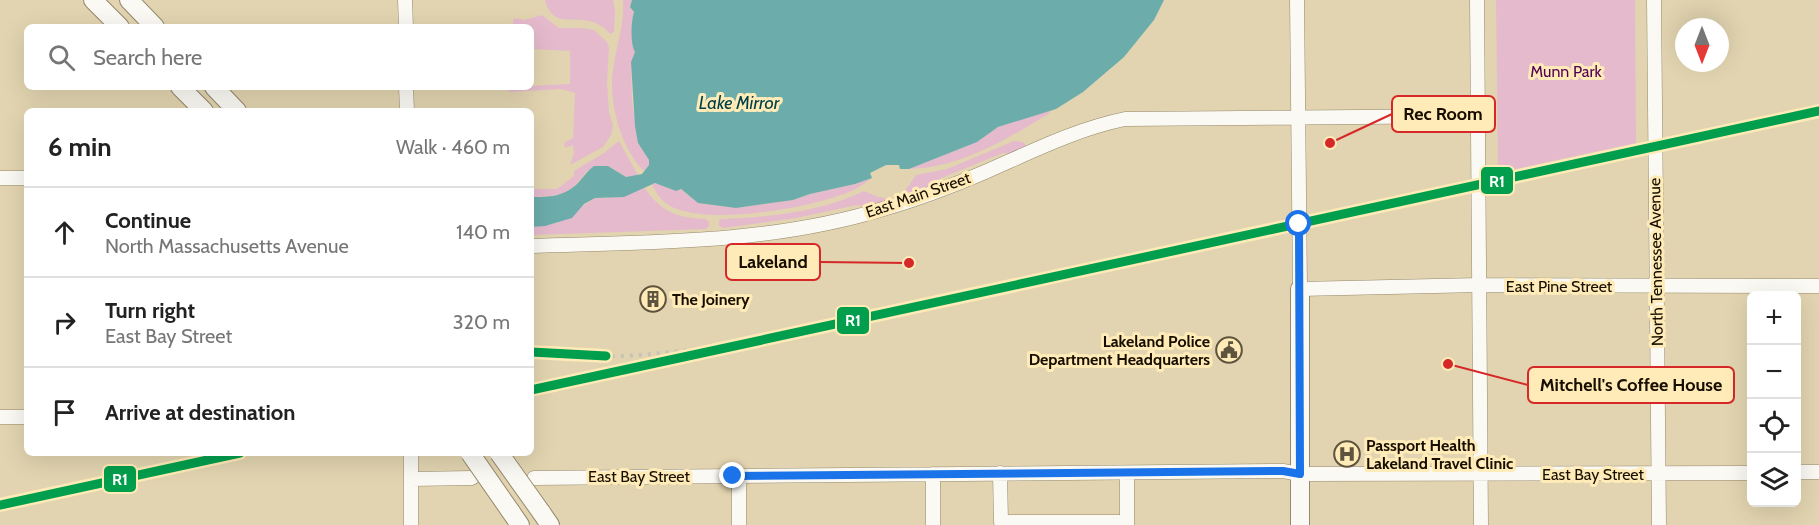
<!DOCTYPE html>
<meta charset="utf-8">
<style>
body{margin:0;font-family:Cabin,sans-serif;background:#f2f2f2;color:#222}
.controls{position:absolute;right:18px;bottom:18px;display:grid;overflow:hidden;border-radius:9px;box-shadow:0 6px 24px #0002}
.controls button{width:54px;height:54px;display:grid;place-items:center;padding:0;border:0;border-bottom:2px solid #e0e0e0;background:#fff;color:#222;font:30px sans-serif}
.compass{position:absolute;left:1675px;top:18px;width:54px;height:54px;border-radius:50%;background:#fff;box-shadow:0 6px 24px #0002;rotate:180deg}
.stop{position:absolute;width:18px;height:18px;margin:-14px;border:4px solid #1a73e8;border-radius:50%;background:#fff}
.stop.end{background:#1a73e8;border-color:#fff;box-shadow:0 2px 6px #0008}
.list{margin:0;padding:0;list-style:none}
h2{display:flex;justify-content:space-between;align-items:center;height:78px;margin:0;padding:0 24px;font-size:26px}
h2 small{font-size:20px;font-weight:400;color:#767676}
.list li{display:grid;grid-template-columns:39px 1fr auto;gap:18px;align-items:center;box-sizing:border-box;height:90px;padding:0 24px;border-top:2px solid #e0e0e0}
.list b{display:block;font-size:22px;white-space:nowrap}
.list p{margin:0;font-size:20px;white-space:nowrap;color:#767676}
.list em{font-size:20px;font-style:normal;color:#767676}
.icon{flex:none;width:33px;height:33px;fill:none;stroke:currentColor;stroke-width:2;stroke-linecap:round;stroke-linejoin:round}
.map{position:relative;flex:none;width:1819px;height:525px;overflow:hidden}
.search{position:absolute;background:#fff;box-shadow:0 6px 24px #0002;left:24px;top:24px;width:510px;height:66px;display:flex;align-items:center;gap:15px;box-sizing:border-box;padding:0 21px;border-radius:9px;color:#767676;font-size:22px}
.panel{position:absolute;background:#fff;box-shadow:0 6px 24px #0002;left:24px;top:108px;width:510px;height:348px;border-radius:9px}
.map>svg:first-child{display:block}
.green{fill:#e5bacc}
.water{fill:#6cadac}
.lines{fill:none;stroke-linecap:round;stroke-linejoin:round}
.minor-casing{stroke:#94896c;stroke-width:15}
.major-casing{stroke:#94896c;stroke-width:20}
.minor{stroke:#fbf9f3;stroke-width:14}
.major{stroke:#fbf9f3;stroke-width:18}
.rail{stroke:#c7c3b9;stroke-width:4;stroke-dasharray:3 6;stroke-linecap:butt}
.major-bridge-casing{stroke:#94896c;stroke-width:20;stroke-linecap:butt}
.major-bridge{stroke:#fbf9f3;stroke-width:18}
.rail-1-casing{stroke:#ffebb7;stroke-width:14}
.rail-1{stroke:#019e4d;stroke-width:9}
.route{stroke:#1a73e8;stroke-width:8}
.labels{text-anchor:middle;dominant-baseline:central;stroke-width:6;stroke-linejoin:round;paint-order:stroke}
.park-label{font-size:16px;fill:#550054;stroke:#ffebb7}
.street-label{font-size:16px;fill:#170e00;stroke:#ffebb7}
.poi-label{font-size:16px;font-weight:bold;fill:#170e00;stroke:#ffebb7;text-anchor:start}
.water-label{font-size:18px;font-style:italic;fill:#004048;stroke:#ffebb7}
.leader{fill:none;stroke:#d62828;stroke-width:2}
.callout-dot{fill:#d62828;stroke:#ffebb7;stroke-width:2}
.callout{fill:#ffebb7;stroke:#d62828;stroke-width:2}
.callout-label{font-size:18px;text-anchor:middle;font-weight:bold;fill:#170e00}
.line-badge{stroke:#ffebb7;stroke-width:2}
.badge-label{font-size:16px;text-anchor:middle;font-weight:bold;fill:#fff}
</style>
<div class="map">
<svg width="1819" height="525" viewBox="0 0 1819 525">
<rect width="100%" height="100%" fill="#e2d4b0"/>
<!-- green -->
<path class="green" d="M545,0H613L615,11L614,32L610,34C604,27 598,23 589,21C570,17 552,27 545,0Z
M623,0H632L630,7L634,12C631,23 630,41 635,52L631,62L632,101L638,143L649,160V165L644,171C621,149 608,101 613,70C616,46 625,24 623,0Z
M1496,0H1635L1636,143L1498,173Z
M542,15L559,28H582L594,30L607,42L609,48L607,82L609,112L613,125L611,135L603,147L570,165L574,153L573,145L565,148L564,143L573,138L575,93L561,89L509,92L510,87L570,84V51L531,49V27H512L514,18L524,20Z
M1052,110L1048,114C1006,140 959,168 909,169L977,142L998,127Z
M619,141L638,175L626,177L608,166L588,170C568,196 562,196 531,197V189H557L574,176V171L604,153Z
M1014,141L1023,142L1027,147L1012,154L1003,153L929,183V187L898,197L907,188L916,175L947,169Z
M872,178C865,183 857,189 849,192C810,208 717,224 677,209C665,205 657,196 652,184L658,183L670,189H680L698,203L736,208L793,200L810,194L855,184Z
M644,187C661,212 677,218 706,219L709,222V226L706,229L531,235V227L557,223L595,198H608Z
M864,191L878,197L891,199L865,207L857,205L796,218L724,228L719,226V221L721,219C766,218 824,211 864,191Z"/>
<!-- water -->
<path class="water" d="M632,0H1164L1154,20L1124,57L1083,92L1056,109L998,127L977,142L909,169H900L899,165H886L870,173L872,178L855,184L810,194L793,200L736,208L698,203L681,189L676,191L655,183L624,197L595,198L584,204L572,218L545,226L531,227V197C549,197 563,197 577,184C583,178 587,171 594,166H608L626,177L642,174L649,165V160L638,143L635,126L631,62L635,52C630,43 631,22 634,12L630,7Z"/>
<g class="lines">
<!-- minor casing -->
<g class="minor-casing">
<path id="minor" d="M405,0L406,27
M1297,0L1300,289L1480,285L1819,286
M1477,0L1481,525
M1654,0L1659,525
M406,87L407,111
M0,178H27
M531,246C649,242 769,244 883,209C918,199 952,186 985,172C1031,152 1076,129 1125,119L1479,116
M0,417H27
M411,453V525
M1796,472H1819
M1000,473L1001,522H1127
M1127,473V525
M933,474V525
M739,476V525
M534,478L1283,471L1300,474L1752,473
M411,479L472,478"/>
</g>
<!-- major casing -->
<g class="major-casing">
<path id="major" d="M93,0L120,27
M129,0L155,27
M180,87L204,111
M214,87L237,111
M511,512L520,525
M541,512L550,525
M1300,525V289"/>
</g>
<!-- minor -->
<use href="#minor" class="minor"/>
<!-- major -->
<use href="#major" class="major"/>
<!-- rail -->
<path class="rail" d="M531,352C612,364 694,350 774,337"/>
<!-- major-bridge casing -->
<g class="major-bridge-casing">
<path id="major-bridge" d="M470,453L511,512
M499,453L541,512"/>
</g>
<!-- major-bridge -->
<use href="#major-bridge" class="major-bridge"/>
<!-- rail-1 casing -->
<g class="rail-1-casing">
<path id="rail-1" d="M531,352L606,356
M531,390L1819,111
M0,505L240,453"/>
</g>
<!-- rail-1 -->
<use href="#rail-1" class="rail-1"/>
</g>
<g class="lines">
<!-- route -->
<path class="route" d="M733,476L1283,471L1300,474L1299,224"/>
</g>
<!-- icons -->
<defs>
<g id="building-ring" transform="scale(1.35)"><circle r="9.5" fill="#ffebb7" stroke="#5e533e" stroke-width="1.5"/><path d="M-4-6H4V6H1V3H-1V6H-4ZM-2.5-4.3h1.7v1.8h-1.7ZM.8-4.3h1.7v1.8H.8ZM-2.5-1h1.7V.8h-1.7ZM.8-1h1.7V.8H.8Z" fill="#5e533e"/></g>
<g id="civic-ring" transform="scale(1.35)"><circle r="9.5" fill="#ffebb7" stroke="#5e533e" stroke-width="1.5"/><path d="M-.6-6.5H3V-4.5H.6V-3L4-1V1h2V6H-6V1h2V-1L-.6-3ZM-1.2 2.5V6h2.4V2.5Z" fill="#5e533e"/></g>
<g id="hospital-ring" transform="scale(1.35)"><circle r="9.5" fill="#ffebb7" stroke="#5e533e" stroke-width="1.5"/><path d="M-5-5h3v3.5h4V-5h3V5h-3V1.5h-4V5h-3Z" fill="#5e533e"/></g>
</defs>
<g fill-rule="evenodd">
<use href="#building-ring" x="653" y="299"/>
<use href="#civic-ring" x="1229" y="350"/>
<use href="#hospital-ring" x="1347" y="454"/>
</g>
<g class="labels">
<!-- park labels -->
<g class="park-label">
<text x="1566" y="71">Munn Park</text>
</g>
<!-- street labels -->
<g class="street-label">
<text transform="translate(918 195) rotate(-19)">East Main Street</text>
<text transform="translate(1656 262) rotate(-91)">North Tennessee Avenue</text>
<text x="1559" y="286">East Pine Street</text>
<text x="1593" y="474">East Bay Street</text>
<text x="639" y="476">East Bay Street</text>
</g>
<!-- poi labels -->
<g class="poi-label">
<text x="672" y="299">The Joinery</text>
<text x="1210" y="341" text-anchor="end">Lakeland Police<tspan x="1210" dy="18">Department Headquarters</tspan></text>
<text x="1366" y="445">Passport Health<tspan x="1366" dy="18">Lakeland Travel Clinic</tspan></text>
</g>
<!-- water labels -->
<g class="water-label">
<text x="739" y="103">Lake Mirror</text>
</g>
</g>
<!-- callouts -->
<path class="leader" d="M1330 143L1392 114M909 263L820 262M1448 364L1528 385"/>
<g class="callout-dot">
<circle cx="1330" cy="143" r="6"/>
<circle cx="909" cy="263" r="6"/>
<circle cx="1448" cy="364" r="6"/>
</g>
<g class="callout">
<rect x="1392" y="96" width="103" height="36" rx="6"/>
<rect x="726" y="244" width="94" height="36" rx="6"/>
<rect x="1528" y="367" width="206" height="36" rx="6"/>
</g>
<g class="callout-label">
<text x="1443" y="120">Rec Room</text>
<text x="773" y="268">Lakeland</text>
<text x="1631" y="391">Mitchell's Coffee House</text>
</g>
<g class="line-badge">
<rect x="1480" y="166" width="34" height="29" rx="6" fill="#019e4d"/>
<rect x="836" y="306" width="34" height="29" rx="6" fill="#019e4d"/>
<rect x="103" y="465" width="34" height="28" rx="6" fill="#019e4d"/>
</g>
<g class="badge-label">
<text x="1497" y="187">R1</text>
<text x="853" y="326">R1</text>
<text x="120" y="485">R1</text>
</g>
</svg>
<div class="controls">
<button>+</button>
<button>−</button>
<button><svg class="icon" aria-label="locate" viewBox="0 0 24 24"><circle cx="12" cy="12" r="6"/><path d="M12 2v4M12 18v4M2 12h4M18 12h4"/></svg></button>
<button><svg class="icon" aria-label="layers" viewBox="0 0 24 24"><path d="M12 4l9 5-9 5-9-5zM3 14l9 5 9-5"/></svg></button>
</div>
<svg class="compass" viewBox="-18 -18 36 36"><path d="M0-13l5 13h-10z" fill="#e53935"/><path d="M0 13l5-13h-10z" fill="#767676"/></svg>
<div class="stop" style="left:1299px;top:224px"></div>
<div class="stop end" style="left:733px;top:476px"></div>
<div class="search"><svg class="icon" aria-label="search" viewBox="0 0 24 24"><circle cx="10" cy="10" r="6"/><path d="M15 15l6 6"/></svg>Search here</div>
<section class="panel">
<h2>6 min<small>Walk · 460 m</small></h2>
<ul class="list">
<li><svg class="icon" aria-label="ahead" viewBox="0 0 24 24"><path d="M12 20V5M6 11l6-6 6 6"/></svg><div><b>Continue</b><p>North Massachusetts Avenue</p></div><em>140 m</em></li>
<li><svg class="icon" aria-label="right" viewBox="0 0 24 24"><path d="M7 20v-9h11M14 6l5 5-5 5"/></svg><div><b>Turn right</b><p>East Bay Street</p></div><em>320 m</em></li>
<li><svg class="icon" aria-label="arrive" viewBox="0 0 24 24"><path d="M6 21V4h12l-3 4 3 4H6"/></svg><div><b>Arrive at destination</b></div></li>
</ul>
</section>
</div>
